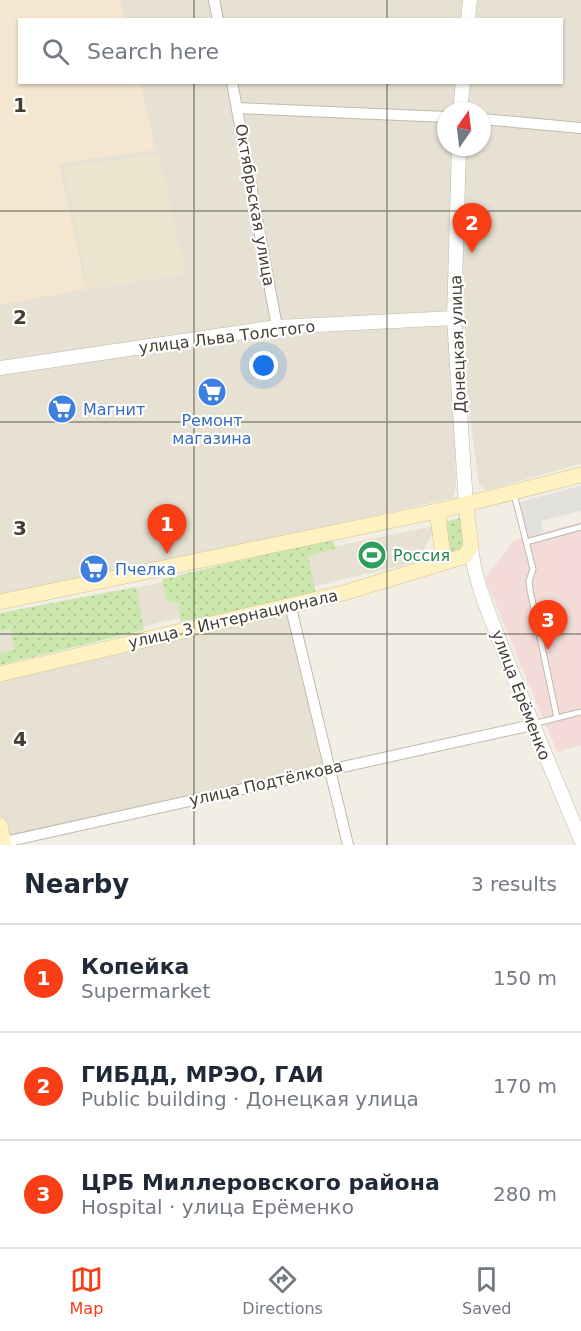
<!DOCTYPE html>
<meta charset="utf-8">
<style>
body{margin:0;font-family:"DejaVu Sans",sans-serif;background:#f6f6f7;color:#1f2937}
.compass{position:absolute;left:437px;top:102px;width:54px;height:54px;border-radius:50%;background:#fff;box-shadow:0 2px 4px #0004;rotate:14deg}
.you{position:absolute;left:264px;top:366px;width:21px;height:21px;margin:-15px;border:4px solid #fff;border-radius:50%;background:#1a73e8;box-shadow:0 0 0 9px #1a73e833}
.badge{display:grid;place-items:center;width:39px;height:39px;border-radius:50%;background:#f93d14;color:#fff;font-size:20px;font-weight:700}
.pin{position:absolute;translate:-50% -50px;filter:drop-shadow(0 2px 3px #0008)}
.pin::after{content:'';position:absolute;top:32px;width:21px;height:18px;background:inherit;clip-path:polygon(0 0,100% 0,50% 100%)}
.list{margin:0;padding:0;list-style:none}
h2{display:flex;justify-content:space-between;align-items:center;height:78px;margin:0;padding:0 24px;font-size:26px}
h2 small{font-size:20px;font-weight:400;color:#747a83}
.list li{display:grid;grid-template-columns:39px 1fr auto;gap:18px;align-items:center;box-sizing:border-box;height:108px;padding:0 24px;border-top:2px solid #e0e1e3}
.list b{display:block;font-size:22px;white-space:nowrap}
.list p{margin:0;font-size:20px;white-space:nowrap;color:#747a83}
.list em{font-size:20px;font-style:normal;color:#747a83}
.icon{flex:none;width:33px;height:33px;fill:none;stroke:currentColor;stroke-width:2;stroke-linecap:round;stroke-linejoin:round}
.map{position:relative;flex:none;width:581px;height:845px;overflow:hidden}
.search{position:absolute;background:#fff;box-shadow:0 2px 4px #0004;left:18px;right:18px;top:18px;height:66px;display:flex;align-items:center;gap:15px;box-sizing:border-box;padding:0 21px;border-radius:0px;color:#747a83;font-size:22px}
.sheet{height:402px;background:#fff}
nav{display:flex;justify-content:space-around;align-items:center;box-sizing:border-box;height:84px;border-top:2px solid #e0e1e3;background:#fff;font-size:16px;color:#747a83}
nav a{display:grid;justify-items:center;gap:3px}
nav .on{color:#f93d14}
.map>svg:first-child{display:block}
.residential{fill:#e6e1d2}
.commercial{fill:#f5e6cf}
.education{fill:#ece4ce}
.medical{fill:#f3dcd7}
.grass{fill:url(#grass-dots)}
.parking{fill:#e3e1dd}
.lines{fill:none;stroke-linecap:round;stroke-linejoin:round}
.service-casing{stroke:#c1b9aa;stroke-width:7}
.minor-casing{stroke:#c1b9aa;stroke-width:12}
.tertiary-casing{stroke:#c1b9aa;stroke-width:15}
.secondary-casing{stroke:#d3c394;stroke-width:16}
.service{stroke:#fff;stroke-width:5}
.minor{stroke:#fff;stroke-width:10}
.tertiary{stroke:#fff;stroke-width:14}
.secondary{stroke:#fef1c2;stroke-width:15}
.grid{fill:none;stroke:#443f34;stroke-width:1.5;stroke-opacity:0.55}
.labels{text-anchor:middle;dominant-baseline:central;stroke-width:4.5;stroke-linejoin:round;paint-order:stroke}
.street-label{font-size:16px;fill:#443f34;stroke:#fff}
.shop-label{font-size:16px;fill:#366cbe;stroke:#fff;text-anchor:start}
.leisure-label{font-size:16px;fill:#27864d;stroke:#fff;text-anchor:start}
.grid-label{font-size:20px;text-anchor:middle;font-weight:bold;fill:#443f34;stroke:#fff;stroke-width:4.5;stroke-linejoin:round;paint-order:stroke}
</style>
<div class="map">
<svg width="581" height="845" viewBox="0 0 581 845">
<defs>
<pattern id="grass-dots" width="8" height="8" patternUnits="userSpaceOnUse" patternTransform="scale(1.5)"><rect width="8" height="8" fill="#cbe7ad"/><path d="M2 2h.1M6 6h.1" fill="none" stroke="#b0c795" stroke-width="1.8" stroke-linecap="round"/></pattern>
</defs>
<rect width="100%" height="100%" fill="#f2eee4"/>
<!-- residential -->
<path class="residential" d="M0,0H211L215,19L20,20V82L228,83L276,326L0,367Z
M218,0H467L465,20L222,19Z
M474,0H581V124L482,116V111H464L466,83L562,82V20L472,19Z
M236,83H460L457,111L446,112L241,104Z
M240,110L446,119V147H457L453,316L278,325Z
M482,121L581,129V464L486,490L479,485L457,318L460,147H482Z
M452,321L456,486L453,498L0,599V371L277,330Z
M438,525L416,562L0,660V616Z
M290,612L328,766L5,839L0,811V678Z"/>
<!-- commercial -->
<path class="commercial" d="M0,0H120L125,19L20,20V82L140,83L156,150L59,163L86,289L0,305Z"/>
<!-- education -->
<path class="education" d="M159,154L186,274L88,290L64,167Z"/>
<!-- medical -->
<path class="medical" d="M581,522V745L557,752L485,578L514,540Z"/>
<!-- grass -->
<path class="grass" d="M460,518L465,552L449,556L445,522Z
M332,539L336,548L308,556L316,595L180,622L179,603L167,601L162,579Z
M136,587L144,630L0,665V653L15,649L10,629L0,631V613Z"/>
<!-- parking -->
<path class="parking" d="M581,486V511L541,521L543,532L525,537L515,503Z"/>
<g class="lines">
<!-- service casing -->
<g class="service-casing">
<path id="service" d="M514,494L533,569L529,581L530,590L557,718
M526,542L581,527
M533,724L581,712"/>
</g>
<!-- minor casing -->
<g class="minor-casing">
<path id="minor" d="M214,0L218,20
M232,82L277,327
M237,108L446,117
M482,119L581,128
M290,604L348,845
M0,843L532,725"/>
</g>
<!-- tertiary casing -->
<g class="tertiary-casing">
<path id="tertiary" d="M468,20L470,0
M460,111L463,82
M459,147L454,318L466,504
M0,368L277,327L454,318
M471,546C474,581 490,615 502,647C527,712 554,776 581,840"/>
</g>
<!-- secondary casing -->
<g class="secondary-casing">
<path id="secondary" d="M442,510L438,517L443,556L450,561
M0,602L442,510L581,475
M0,674L347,592L465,556L471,546L466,504
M0,825L4,845"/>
</g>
<!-- service -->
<use href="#service" class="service"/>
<!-- minor -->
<use href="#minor" class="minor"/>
<!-- tertiary -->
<use href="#tertiary" class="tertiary"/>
<!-- secondary -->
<use href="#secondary" class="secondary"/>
</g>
<!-- grid -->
<path class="grid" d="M194,0V20M387,0V20M194,82V845M387,82V845M0,211H581M0,422H581M0,634H581"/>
<!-- icons -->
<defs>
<g id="supermarket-disc" transform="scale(1.5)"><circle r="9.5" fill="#3f7fe0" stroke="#fff"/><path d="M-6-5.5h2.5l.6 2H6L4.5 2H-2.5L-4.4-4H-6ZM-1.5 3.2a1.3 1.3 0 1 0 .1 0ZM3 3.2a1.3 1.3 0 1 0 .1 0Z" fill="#fff"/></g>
<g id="stadium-disc" transform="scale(1.5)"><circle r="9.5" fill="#2e9e5b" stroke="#fff"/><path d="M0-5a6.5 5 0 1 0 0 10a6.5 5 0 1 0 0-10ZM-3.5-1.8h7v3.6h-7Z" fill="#fff"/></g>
</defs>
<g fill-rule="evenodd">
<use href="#supermarket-disc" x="212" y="392"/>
<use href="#supermarket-disc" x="62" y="409"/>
<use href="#stadium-disc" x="372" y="555"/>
<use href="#supermarket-disc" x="94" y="569"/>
</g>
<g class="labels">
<!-- street labels -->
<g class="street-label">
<text transform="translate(255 205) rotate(80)">Октябрьская улица</text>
<text transform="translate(227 337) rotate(-7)">улица Льва Толстого</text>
<text transform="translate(458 344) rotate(-92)">Донецкая улица</text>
<text transform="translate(233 619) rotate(-13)">улица 3 Интернационала</text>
<text transform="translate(521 695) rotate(69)">улица Ерёменко</text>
<text transform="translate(266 783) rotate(-13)">улица Подтёлкова</text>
</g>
<!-- shop labels -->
<g class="shop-label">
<text x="83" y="409">Магнит</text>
<text x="212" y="420" text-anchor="middle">Ремонт<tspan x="212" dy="18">магазина</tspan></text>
<text x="115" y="569">Пчелка</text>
</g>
<!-- leisure labels -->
<g class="leisure-label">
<text x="393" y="555">Россия</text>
</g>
</g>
<g class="grid-label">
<text x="20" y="112">1</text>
<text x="20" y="324">2</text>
<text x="20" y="535">3</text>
<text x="20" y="746">4</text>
</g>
</svg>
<svg class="compass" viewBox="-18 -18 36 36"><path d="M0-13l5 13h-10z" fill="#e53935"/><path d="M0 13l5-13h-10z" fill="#747a83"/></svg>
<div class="you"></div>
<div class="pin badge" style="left:167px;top:554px">1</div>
<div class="pin badge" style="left:472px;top:253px">2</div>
<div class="pin badge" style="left:548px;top:650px">3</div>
<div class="search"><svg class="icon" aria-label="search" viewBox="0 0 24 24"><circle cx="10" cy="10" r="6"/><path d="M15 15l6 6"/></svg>Search here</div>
</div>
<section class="sheet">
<h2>Nearby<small>3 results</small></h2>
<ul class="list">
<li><span class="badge">1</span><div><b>Копейка</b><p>Supermarket</p></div><em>150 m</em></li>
<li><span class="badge">2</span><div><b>ГИБДД, МРЭО, ГАИ</b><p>Public building · Донецкая улица</p></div><em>170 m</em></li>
<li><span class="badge">3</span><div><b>ЦРБ Миллеровского района</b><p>Hospital · улица Ерёменко</p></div><em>280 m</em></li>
</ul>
</section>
<nav>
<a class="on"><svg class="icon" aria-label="map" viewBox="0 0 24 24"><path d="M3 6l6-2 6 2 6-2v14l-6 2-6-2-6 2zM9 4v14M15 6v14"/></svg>Map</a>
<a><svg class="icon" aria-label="directions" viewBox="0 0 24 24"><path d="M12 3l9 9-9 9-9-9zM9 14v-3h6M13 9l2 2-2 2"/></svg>Directions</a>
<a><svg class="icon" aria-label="saved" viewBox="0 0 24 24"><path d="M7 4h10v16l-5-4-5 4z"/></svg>Saved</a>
</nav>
